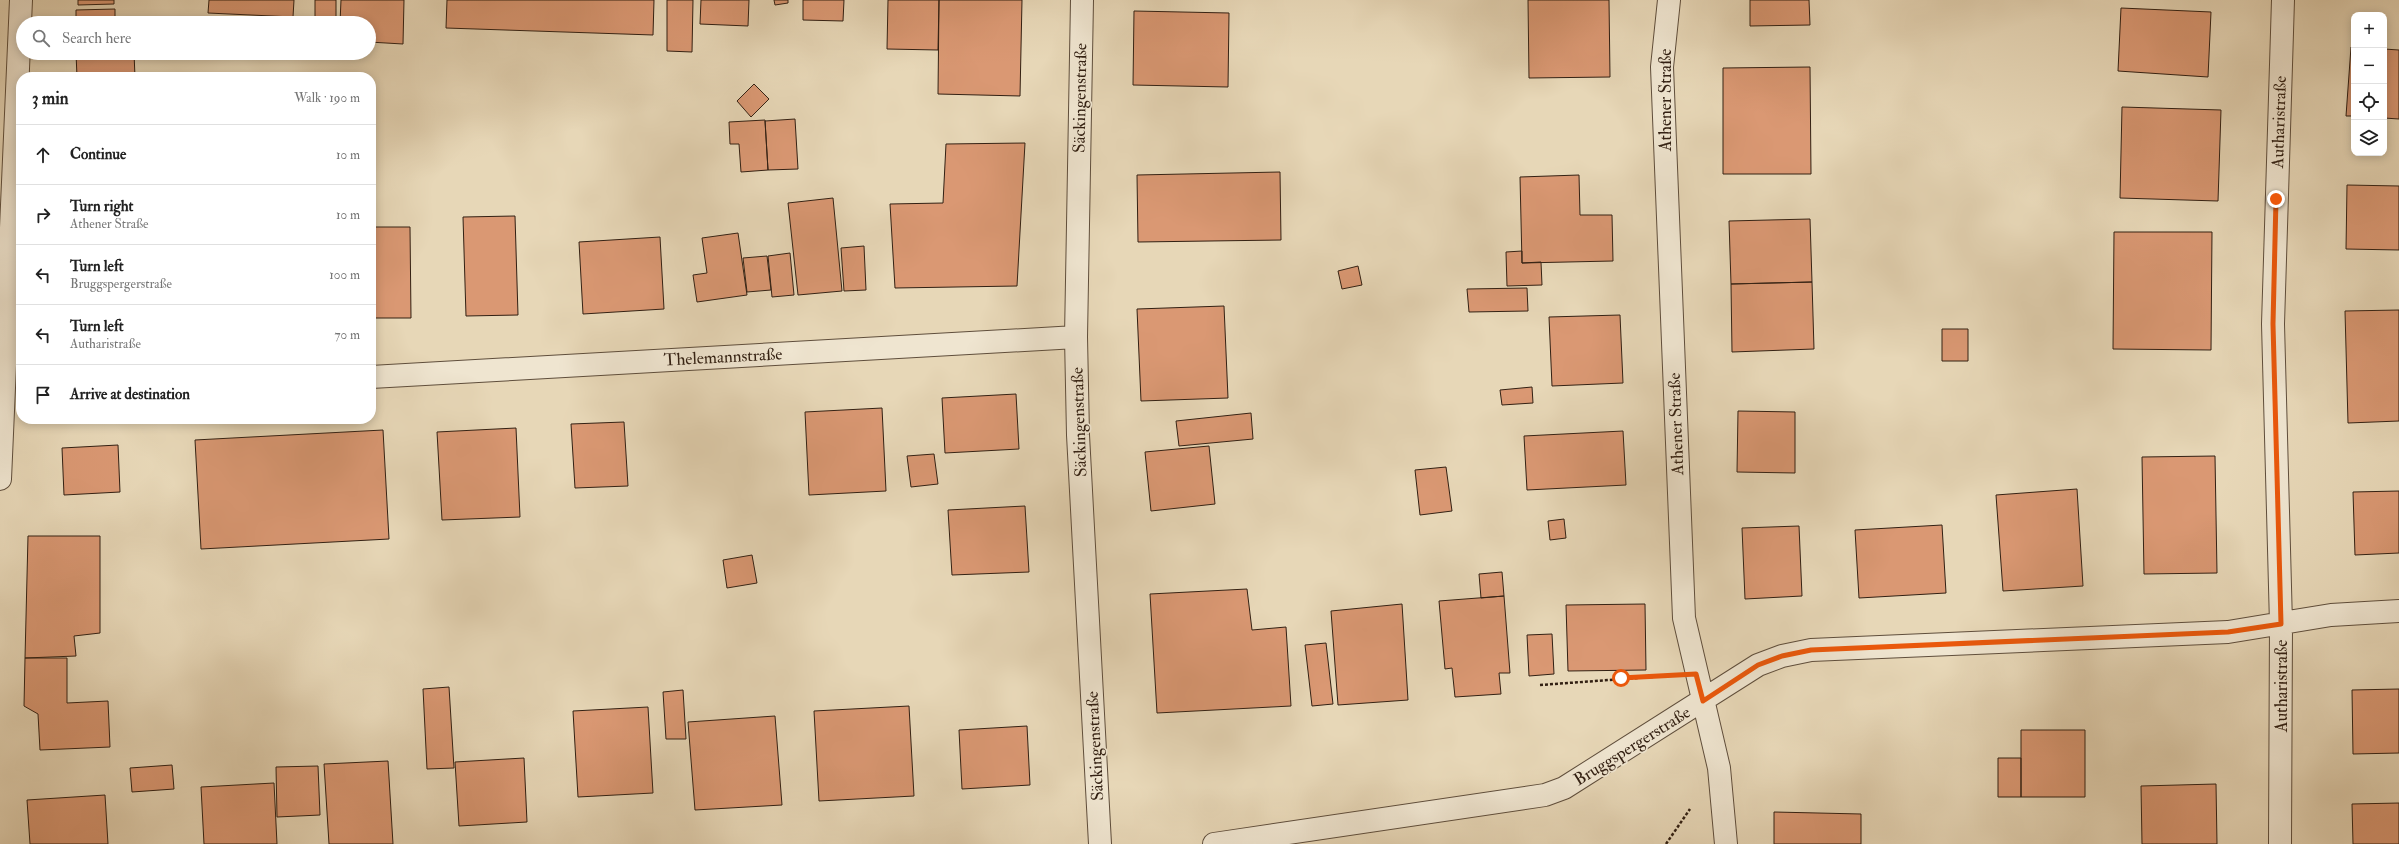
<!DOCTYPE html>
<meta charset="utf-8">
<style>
body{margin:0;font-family:"IM FELL Double Pica",serif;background:#f2f2f2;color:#222}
.controls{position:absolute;right:12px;top:12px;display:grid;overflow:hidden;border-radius:8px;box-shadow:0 2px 10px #0003}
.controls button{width:36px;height:36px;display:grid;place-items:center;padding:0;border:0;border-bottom:1px solid #e0e0e0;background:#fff;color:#222;font:20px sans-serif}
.stop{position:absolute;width:12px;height:12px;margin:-9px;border:3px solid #ea580c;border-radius:50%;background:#fff}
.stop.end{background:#ea580c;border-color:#fff;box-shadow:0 1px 4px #0008}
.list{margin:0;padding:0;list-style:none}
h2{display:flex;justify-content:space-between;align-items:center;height:52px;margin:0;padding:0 16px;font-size:17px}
h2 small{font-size:13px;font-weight:400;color:#767676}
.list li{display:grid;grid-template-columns:26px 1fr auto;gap:12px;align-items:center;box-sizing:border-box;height:60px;padding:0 16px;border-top:1px solid #e0e0e0}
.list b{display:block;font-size:15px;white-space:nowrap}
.list p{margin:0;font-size:13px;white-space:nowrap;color:#767676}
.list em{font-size:13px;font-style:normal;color:#767676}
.icon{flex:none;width:22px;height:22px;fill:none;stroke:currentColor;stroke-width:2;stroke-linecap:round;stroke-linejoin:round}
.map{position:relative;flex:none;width:2399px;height:844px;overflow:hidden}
.search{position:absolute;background:#fff;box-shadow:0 2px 10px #0003;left:16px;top:16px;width:360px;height:44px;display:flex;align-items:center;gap:10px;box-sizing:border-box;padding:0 14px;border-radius:22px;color:#767676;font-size:15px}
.panel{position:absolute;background:#fff;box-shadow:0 2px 10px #0003;left:16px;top:72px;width:360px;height:352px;border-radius:16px}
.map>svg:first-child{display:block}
.building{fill:#da9873;stroke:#322013}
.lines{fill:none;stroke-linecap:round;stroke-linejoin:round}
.minor-casing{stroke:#5f4e3c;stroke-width:24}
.path{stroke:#322013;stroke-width:2.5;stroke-dasharray:3 2;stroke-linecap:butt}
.minor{stroke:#efe5d0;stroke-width:22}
.route{stroke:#ea580c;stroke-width:5}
.labels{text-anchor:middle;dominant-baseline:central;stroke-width:3.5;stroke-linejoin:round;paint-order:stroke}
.street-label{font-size:17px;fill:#322013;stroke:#efe5d0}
</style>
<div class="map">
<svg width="2399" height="844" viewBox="0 0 2399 844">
<rect width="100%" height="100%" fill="#e7d7b7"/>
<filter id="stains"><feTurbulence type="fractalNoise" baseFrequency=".005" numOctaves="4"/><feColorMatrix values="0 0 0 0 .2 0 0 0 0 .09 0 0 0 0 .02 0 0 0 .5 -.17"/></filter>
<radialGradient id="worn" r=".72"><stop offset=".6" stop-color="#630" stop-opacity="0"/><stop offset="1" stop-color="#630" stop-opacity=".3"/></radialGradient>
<!-- building -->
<path class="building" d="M78,0H114V4L78,5Z
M209,0H294L293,17L208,13Z
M315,0H336V23H315Z
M341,0H404L403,44L369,42V23H340Z
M447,0H654L653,35L446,28Z
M667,0H693L692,52L667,51Z
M701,0H749L748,26L700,24Z
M774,0H788V3L775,5Z
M803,0H844L843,21L803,20Z
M888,0H939L938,50L887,49Z
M939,0H1022L1020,96L938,94Z
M1528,0H1609L1610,77L1529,78Z
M1750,0H1809L1810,25L1750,26Z
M2121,8L2211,12L2208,77L2118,71Z
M115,9V23H76V10Z
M1134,11L1229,13L1228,87L1133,85Z
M2351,47H2354V116H2346Z
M2384,49L2399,50V119L2384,118Z
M76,53H134L135,77H77Z
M1810,67L1811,174H1723V68Z
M754,84L769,99L751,117L737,101Z
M2122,107L2221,110L2218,201L2120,198Z
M795,119L798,169L768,170L765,121Z
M765,120L768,170L741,172L739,144H730L729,122Z
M1025,143L1017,286L895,288L890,204L943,203L946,144Z
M1280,172L1281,240L1138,242L1137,175Z
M1579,175L1580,215H1612L1613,261L1522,263L1520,177Z
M2347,185L2399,186V250L2346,249Z
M833,198L842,291L798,295L788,203Z
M515,216L518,315L466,316L463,217Z
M1810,219L1812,282L1731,284L1729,221Z
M371,227H410L411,318H371Z
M2114,232H2212L2211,350L2113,349Z
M738,233L747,295L697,302L693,275L707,273L702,238Z
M660,237L664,309L583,314L579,242Z
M864,246L866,290L844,291L841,248Z
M1522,251V263L1541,262L1542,285L1507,286L1506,252Z
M790,253L794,295L772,297L768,256Z
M767,256L771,290L747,292L743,258Z
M1358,266L1362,285L1342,289L1338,271Z
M1812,282L1814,349L1732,352L1731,284Z
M1527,288L1528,311L1469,312L1467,289Z
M1224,306L1228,398L1141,401L1137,309Z
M2399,310V421L2348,423L2345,311Z
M1620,315L1623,383L1552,386L1549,317Z
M1942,329H1968V361H1942Z
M1532,387L1533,403L1502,405L1500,390Z
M1016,394L1019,449L945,453L942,398Z
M882,408L886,491L809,495L805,412Z
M1738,411L1795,412V473L1737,472Z
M1251,413L1253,439L1179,446L1176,421Z
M624,422L628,486L575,488L571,424Z
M516,428L520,517L442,520L437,432Z
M383,430L389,539L201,549L195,440Z
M1623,431L1626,485L1527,490L1524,436Z
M118,445L120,492L64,495L62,448Z
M1209,446L1215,504L1151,511L1145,452Z
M934,454L938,484L911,487L907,456Z
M2215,456L2217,573L2144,574L2142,457Z
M1446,467L1452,511L1420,515L1415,470Z
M2077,489L2083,586L2003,591L1996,495Z
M2399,491V553L2355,555L2353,492Z
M1025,506L1029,572L952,575L948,510Z
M1564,519L1566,538L1550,540L1548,521Z
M1942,525L1946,593L1859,598L1855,530Z
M1799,526L1802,596L1745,599L1742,528Z
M28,536H100V633L74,636L76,656L25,658Z
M752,555L757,583L727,588L723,560Z
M1502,572L1504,596L1481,598L1479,574Z
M1247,589L1252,630L1286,627L1291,706L1157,713L1150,594Z
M1504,596L1510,673H1499L1501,694L1455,697L1452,668L1445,669L1439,601Z
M1402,604L1408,700L1338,705L1331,611Z
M1645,604L1646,670L1568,671L1566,605Z
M1552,634L1554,674L1529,676L1527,635Z
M1326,643L1333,704L1312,706L1305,645Z
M25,658H67V703L108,701L110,747L40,750L38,714L24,706Z
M449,687L454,768L427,769L423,689Z
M2399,689V753L2353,754L2352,690Z
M683,690L686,739H666L663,692Z
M909,706L914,796L819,801L814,711Z
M648,707L653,793L578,797L573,711Z
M775,716L782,805L695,810L688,722Z
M1027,726L1030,785L962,789L959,730Z
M2021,730H2085V797H2021Z
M524,758L527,822L459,826L455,762Z
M1998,758H2021V797H1998Z
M388,761L393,844H329L324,764Z
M172,765L174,789L132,792L130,768Z
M318,766L320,815L277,817L276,767Z
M274,783L277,844H204L201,787Z
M2216,784L2217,844H2142L2141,786Z
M105,795L108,844H30L27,800Z
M2399,803V844H2353L2352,804Z
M1774,812L1861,814V844H1774Z"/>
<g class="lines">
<!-- minor casing -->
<g class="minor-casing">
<path id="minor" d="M1082,0L1076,337L1078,435L1100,844
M1669,0L1662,67L1684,618L1719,768L1726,844
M371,377L1076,337
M0,479L21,0
M1214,844L1545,795L1564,788L1758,665L1782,656L1811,650L2228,632L2331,615L2399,611
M2280,844L2281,624L2273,324L2283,0"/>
</g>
<!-- path -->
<path class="path" d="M1540,685L1665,676
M1666,844L1690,809"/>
<!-- minor -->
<use href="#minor" class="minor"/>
</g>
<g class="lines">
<!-- route -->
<path class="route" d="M1621,678L1696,674L1703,701L1758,665L1782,656L1811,650L2228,632L2281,624L2273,324L2276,199"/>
</g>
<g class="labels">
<!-- street labels -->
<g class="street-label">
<text transform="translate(1080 98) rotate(-89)">Säckingenstraße</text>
<text transform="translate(1665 100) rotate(-90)">Athener Straße</text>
<text transform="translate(2279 122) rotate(-88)">Autharistraße</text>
<text transform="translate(723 357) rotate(-3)">Thelemannstraße</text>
<text transform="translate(1079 422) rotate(-92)">Säckingenstraße</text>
<text transform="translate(1676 424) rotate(-92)">Athener Straße</text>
<text transform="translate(2281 686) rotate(-90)">Autharistraße</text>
<text transform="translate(1095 746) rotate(-93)">Säckingenstraße</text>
<text transform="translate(1632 746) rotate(-32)">Bruggspergerstraße</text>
</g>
</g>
<rect width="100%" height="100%" filter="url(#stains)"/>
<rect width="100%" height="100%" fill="url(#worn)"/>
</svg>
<div class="controls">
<button>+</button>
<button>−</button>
<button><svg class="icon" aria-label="locate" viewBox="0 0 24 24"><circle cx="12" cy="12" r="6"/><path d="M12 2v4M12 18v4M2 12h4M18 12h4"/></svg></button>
<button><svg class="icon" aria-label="layers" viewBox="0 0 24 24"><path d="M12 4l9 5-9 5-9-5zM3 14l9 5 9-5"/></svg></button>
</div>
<div class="stop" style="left:1621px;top:678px"></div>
<div class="stop end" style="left:2276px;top:199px"></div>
<div class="search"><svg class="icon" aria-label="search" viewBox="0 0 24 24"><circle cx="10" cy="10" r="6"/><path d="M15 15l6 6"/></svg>Search here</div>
<section class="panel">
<h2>3 min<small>Walk · 190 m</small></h2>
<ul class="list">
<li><svg class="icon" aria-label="ahead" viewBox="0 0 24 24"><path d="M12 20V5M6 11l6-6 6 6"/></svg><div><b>Continue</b></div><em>10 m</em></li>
<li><svg class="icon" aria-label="right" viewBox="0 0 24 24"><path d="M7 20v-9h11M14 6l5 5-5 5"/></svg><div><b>Turn right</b><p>Athener Straße</p></div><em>10 m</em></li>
<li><svg class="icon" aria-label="left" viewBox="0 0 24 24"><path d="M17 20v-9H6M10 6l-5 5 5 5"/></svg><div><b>Turn left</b><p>Bruggspergerstraße</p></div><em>100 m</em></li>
<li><svg class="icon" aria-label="left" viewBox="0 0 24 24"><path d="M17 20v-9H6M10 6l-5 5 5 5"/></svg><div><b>Turn left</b><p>Autharistraße</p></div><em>70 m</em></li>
<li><svg class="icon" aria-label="arrive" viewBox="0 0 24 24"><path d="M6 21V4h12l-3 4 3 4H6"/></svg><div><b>Arrive at destination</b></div></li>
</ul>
</section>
</div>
